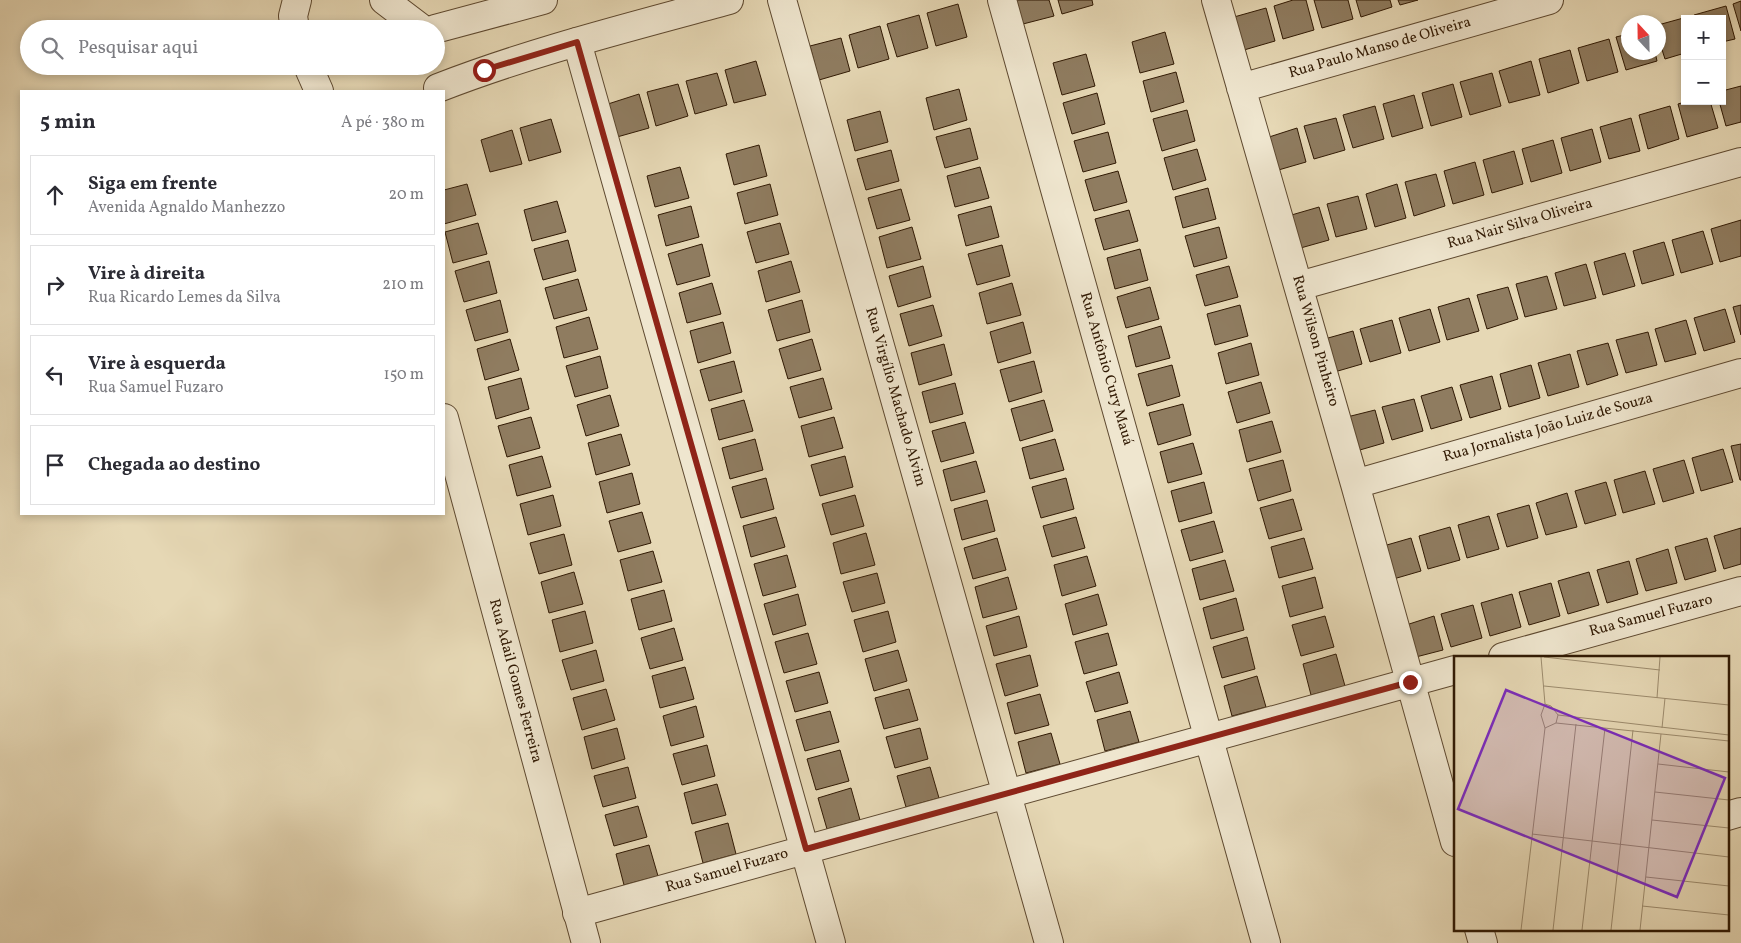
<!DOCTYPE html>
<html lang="pt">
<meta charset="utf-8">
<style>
body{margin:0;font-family:Vollkorn,serif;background:#f2f2f3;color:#2b2b33}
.controls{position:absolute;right:15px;top:15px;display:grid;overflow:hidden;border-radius:0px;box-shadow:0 2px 8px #0003}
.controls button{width:45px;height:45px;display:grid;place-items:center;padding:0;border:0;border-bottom:1px solid #e1e1e2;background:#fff;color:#2b2b33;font:25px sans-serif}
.compass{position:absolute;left:1621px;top:15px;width:45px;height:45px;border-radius:50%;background:#fff;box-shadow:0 2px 8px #0003;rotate:338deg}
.stop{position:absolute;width:15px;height:15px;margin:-11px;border:4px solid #8f2418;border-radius:50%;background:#fff}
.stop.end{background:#8f2418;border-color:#fff;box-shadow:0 1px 5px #0008}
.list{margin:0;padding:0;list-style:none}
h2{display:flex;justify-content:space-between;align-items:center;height:65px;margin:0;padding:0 20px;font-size:21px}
h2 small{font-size:16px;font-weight:400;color:#7c7c81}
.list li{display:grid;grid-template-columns:32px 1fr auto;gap:15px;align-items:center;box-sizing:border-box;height:80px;margin:0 10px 10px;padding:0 10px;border:1px solid #e1e1e2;border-radius:0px}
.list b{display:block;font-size:19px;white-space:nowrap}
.list p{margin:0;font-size:16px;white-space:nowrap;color:#7c7c81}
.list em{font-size:16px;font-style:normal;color:#7c7c81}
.icon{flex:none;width:28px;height:28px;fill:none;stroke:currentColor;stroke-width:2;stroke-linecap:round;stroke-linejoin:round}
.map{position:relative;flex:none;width:1741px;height:943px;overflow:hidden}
.search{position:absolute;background:#fff;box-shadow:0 2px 8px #0003;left:20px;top:20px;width:425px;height:55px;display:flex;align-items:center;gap:12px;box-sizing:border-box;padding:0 18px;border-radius:28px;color:#7c7c81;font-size:19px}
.panel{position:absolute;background:#fff;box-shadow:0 2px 8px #0003;left:20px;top:90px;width:425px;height:425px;border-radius:0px}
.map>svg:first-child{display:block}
.building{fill:#8f7c60;stroke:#301903}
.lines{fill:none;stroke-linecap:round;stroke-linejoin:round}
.minor-casing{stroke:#5e4930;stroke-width:30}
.tertiary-casing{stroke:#5e4930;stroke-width:30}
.minor{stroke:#efe6cf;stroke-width:28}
.tertiary{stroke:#efe6cf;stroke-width:28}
.route{stroke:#8f2418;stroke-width:6}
.labels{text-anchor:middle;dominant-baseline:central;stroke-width:4;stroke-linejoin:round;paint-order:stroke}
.street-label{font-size:15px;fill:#301903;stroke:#efe6cf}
.inset-road{fill:none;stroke:#9d8c6e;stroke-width:1}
.view{fill:#7b2cbf;fill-opacity:0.15;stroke:#7b2cbf;stroke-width:2.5}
.inset-edge{fill:none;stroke:#301903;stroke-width:2.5}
</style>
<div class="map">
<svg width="1741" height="943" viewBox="0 0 1741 943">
<rect width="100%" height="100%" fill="#e6d8b5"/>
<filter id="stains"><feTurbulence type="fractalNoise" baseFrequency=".004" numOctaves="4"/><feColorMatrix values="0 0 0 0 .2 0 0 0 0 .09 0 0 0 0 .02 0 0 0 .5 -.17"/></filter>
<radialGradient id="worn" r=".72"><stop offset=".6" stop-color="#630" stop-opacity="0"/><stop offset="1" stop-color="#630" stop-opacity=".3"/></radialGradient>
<!-- building -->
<path class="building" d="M1016,0H1049L1054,16L1023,24Z
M1058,0H1092L1093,5L1062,14Z
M1293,0H1306L1314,30L1283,39L1274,6Z
M1314,0H1348L1353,19L1322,28Z
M1356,0H1390L1392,7L1361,17Z
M1398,0H1418L1400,5Z
M1741,1V31L1733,4Z
M958,4L967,37L936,46L927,13Z
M1726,6L1735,39L1722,42V19H1695L1694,15Z
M1266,8L1275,41L1244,50L1234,17Z
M919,15L928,48L897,57L887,24Z
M1687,17V19H1685V53L1665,59L1658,37V25Z
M880,26L889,59L858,68L849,35Z
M1165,32L1174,64L1140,73L1132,42Z
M1628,34V52H1655L1657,61L1626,70L1616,37Z
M841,38L850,71L819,80L810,46Z
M1609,39L1618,72L1587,81L1578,48Z
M1570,50L1579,83L1548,93L1539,59Z
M1086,54L1095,86L1062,95L1053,63Z
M756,61L766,95L734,103L725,70Z
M1531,61L1540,95L1509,103L1499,71Z
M1176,72L1184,102L1151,112L1143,81Z
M717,73L727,105L695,114L686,81Z
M1492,73L1501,106L1470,115L1460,82Z
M678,84L688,116L656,126L647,92Z
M1453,84L1462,117L1431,126L1422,93Z
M1741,86V122L1726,126L1719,101H1722V91Z
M959,89L967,120L934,130L926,98Z
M1097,93L1105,124L1072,134L1063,103Z
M639,94L649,128L617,137L608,104Z
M1414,95L1423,128L1392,137L1383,104Z
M1688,101H1710L1718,128L1687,137L1678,104Z
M1375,106L1384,139L1353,148L1343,115Z
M1670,106L1679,139L1648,149L1639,115Z
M1187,110L1195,141L1162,151L1153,119Z
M880,111L888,142L855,151L847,120Z
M1336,118L1345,150L1314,159L1304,126Z
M1631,118L1640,151L1609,159L1600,127Z
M551,119L561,152L529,161L520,128Z
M970,128L978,159L945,168L936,137Z
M1297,128L1306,162L1275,171L1266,138Z
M1592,129L1601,162L1570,171L1561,138Z
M512,130L522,164L490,172L481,140Z
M1108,132L1116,163L1083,172L1074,141Z
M1553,140L1562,173L1531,182L1522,149Z
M759,145L767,176L734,185L726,154Z
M1197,149L1206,180L1173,190L1164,158Z
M891,150L899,181L866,190L857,159Z
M1514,151L1523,184L1492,193L1483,160Z
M1475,162L1484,195L1453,204L1444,171Z
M680,167L689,198L655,207L647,176Z
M980,167L989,198L955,207L947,176Z
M1118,171L1127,202L1094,211L1085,180Z
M1436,174L1445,206L1414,216L1405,182Z
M467,184L476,215L444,224V190Z
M770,184L778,215L745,224L737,193Z
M1397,184L1406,218L1375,227L1366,194Z
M1208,188L1216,219L1183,228L1175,197Z
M901,189L910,220L877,229L868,198Z
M1358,196L1367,229L1336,237L1327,204Z
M557,201L566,232L532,241L524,210Z
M691,206L699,237L666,246L658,215Z
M991,206L999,237L966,246L958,215Z
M1319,207L1329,240L1297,249L1288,216Z
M1129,210L1138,241L1104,250L1095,219Z
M1741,220V256L1720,262L1711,229Z
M478,223L487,254L453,263L445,232Z
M780,223L789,254L756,263L747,232Z
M912,227L921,259L887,268L879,237Z
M1219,227L1227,258L1194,267L1185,236Z
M1703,231L1713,264L1681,273L1672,240Z
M568,240L576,271L543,280L534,249Z
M1664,242L1674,275L1642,284L1633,251Z
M702,244L710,276L677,285L668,254Z
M1002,245L1010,276L977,285L968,254Z
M1140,249L1148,280L1115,289L1107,258Z
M1625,253L1635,286L1603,295L1594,262Z
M489,261L497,293L464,302L455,271Z
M791,261L800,292L766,302L758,271Z
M1586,264L1596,298L1564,306L1555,273Z
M923,266L931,297L898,307L889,276Z
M1229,266L1238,297L1205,306L1196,275Z
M1547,276L1557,309L1525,317L1516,284Z
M578,279L587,310L554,319L545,288Z
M712,283L721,314L687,323L679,293Z
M1012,283L1021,315L987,324L979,293Z
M1150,287L1159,319L1126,328L1117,297Z
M1508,287L1518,319L1487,329L1477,295Z
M1469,298L1479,331L1447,340L1438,307Z
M500,300L508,332L475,341L466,310Z
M802,300L810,332L777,341L768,310Z
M933,305L942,336L909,346L900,314Z
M1240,305L1248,336L1215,345L1207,314Z
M1741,305V335L1733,307Z
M1430,309L1440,342L1409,351L1399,318Z
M1725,309L1735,342L1704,351L1694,318Z
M589,317L598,349L564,358L556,327Z
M1392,320L1401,353L1370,362L1360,329Z
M1686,320L1696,354L1665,362L1655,329Z
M723,322L731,353L698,363L690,331Z
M1023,322L1031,353L998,363L990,332Z
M1161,326L1170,358L1136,367L1128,336Z
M1353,331L1362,364L1331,373L1321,340Z
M1648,332L1657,365L1626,373L1616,340Z
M510,339L519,370L485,380L477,349Z
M812,339L821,370L788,379L779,349Z
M1251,343L1259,375L1226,384L1218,353Z
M1608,343L1618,375L1587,385L1577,351Z
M944,344L952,375L919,385L911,353Z
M1570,354L1579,387L1548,396L1538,363Z
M600,356L608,388L575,397L566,366Z
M734,361L742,392L709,401L700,370Z
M1034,361L1042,392L1009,402L1000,370Z
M1172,365L1180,396L1147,406L1138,374Z
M1531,365L1540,398L1509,407L1500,374Z
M1492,376L1501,409L1470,418L1460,385Z
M521,378L529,409L496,419L488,387Z
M823,378L832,409L799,418L790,387Z
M1261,382L1270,413L1237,423L1228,392Z
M955,383L963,414L930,423L922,392Z
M1452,387L1462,420L1431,429L1421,396Z
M610,395L619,426L586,436L577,405Z
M1414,399L1423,431L1392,440L1382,407Z
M744,400L753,431L719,440L711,409Z
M1044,400L1053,431L1020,441L1011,409Z
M1183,404L1191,435L1158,445L1149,413Z
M1375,410L1384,443L1353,452L1343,418Z
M531,417L540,448L507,457L498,426Z
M834,417L843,448L809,457L801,426Z
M1272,421L1281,452L1247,462L1239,430Z
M965,422L974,453L941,462L932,431Z
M621,434L630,465L596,475L588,443Z
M755,439L763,470L730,479L722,448Z
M1055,439L1064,470L1030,479L1022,448Z
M1193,443L1202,474L1168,483L1160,452Z
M1741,444V480H1740L1731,446Z
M1723,449L1733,482L1701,491L1692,458Z
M542,456L551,487L517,496L509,465Z
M845,456L853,487L820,496L811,465Z
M1283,460L1291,491L1258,501L1249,469Z
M1684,460L1694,493L1663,502L1653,469Z
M976,461L985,492L951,501L943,470Z
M1645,471L1655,504L1623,513L1614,480Z
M632,473L640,504L607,513L599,482Z
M766,478L774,509L741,518L732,487Z
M1066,478L1074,509L1041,518L1032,487Z
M1204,482L1212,513L1179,522L1171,491Z
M1606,482L1616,515L1585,524L1575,491Z
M1567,493L1577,527L1546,535L1536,503Z
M553,495L561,526L528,535L520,504Z
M855,495L864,526L831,535L822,504Z
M1293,499L1302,530L1269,539L1260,508Z
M987,500L995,531L962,540L954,509Z
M1529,505L1538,538L1507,547L1497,514Z
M642,512L651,543L618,552L609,521Z
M1489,516L1499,549L1467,558L1458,525Z
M776,517L785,547L751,557L743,526Z
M1076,517L1085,548L1052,557L1043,526Z
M1214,521L1223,552L1190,561L1181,530Z
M1450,527L1460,560L1428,569L1419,536Z
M1741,528V564L1724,569L1714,536Z
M866,533L875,565L841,574L833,543Z
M564,534L572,565L539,574L530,543Z
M997,538L1006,570L973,579L964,548Z
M1304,538L1313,569L1279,578L1271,547Z
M1411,538L1421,571L1390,580L1380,547Z
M1707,538L1716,571L1685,580L1675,547Z
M1668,549L1677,583L1646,591L1636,559Z
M653,551L662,582L628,591L620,560Z
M787,555L796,587L763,596L754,564Z
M1087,556L1096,586L1062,596L1054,565Z
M1225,560L1234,591L1200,600L1192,569Z
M1629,561L1638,594L1607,603L1597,570Z
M574,572L583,604L549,613L541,582Z
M1589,572L1599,605L1568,614L1558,581Z
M877,573L885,603L852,612L843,582Z
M1008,577L1017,609L983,618L975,587Z
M1315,577L1323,608L1290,617L1282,586Z
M1551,583L1560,616L1529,625L1519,592Z
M664,590L672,621L639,630L631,599Z
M798,594L806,625L773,635L764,604Z
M1098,594L1107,625L1073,635L1065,604Z
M1512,594L1521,627L1490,636L1481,603Z
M1236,598L1244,630L1211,639L1203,608Z
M1473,605L1482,638L1451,647L1441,614Z
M585,611L593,643L560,652L552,620Z
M888,611L896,642L863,652L854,620Z
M1019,616L1027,647L994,656L986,626Z
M1325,616L1334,647L1301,656L1292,625Z
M1434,616L1443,650L1412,658L1403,626Z
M674,628L683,660L650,669L641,638Z
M808,633L817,664L784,673L775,642Z
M1108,633L1117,665L1084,674L1075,642Z
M1247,637L1255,669L1222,678L1213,647Z
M596,650L604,681L571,690L562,660Z
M898,650L907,681L874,691L865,659Z
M1336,654L1345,686L1311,695L1303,664Z
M1030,655L1038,686L1005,696L996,664Z
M685,667L694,699L660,708L652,676Z
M819,672L828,703L795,712L786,681Z
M1119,672L1128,703L1095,712L1086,682Z
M1257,676L1266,707L1232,716L1224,686Z
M606,689L615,720L582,730L573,698Z
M909,689L918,720L884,729L875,698Z
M1040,694L1049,725L1015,734L1007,703Z
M696,706L704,737L671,746L663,716Z
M830,711L839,742L805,751L796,720Z
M1130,711L1139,742L1105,751L1097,720Z
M617,728L625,759L592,769L584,737Z
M920,728L928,759L895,768L886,737Z
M1051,733L1060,764L1026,773L1018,742Z
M707,745L715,776L682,785L673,754Z
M840,750L849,781L816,790L807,759Z
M628,767L636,798L603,807L594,776Z
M930,767L939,798L906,807L897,776Z
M717,784L726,815L692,824L684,793Z
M851,788L860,820L827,829L818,798Z
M638,806L647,837L614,846L605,815Z
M728,823L736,854L703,863L695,832Z
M649,845L658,876L624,885L616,854Z"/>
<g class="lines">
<!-- minor casing -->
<g class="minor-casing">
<path id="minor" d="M782,0L1049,943
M1002,0L1266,943
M1216,0L1355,484L1455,842
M577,42L831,943
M1241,88L1549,0
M1299,286L1741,162
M1355,484L1741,373
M1503,657L1741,591
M1727,816L1741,812
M577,913L1455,670
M1479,929L1483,943"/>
</g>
<!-- tertiary casing -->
<g class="tertiary-casing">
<path id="tertiary" d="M384,0L422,29
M295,29L293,16L297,0
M435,29L543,0
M308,66L319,91
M438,88C533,51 631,27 729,0
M444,418L586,943"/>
</g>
<!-- minor -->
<use href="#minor" class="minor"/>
<!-- tertiary -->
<use href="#tertiary" class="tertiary"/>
</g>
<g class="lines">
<!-- route -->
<path class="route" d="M484,70L577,42L806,849L1410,682"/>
</g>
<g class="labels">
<!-- street labels -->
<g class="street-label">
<text transform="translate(1380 48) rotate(-16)">Rua Paulo Manso de Oliveira</text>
<text transform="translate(1520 224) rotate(-16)">Rua Nair Silva Oliveira</text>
<text transform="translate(1315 341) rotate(74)">Rua Wilson Pinheiro</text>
<text transform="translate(1106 369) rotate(74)">Rua Antônio Cury Mauá</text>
<text transform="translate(895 397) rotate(74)">Rua Virgílio Machado Alvim</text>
<text transform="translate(1548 428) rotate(-16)">Rua Jornalista João Luiz de Souza</text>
<text transform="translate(1651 616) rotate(-15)">Rua Samuel Fuzaro</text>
<text transform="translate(515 681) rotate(75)">Rua Adail Gomes Ferreira</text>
<text transform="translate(727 871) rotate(-16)">Rua Samuel Fuzaro</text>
</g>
</g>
<!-- overview -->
<g transform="translate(1454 656)">
<rect width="275" height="275" fill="#e6d8b5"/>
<path class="inset-road" d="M87,1L91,48M90,1L206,14M90,30L275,49M203,42L206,1M104,59L275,79M102,67L275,85M91,72L102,67L104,59L97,50L91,48M91,72L87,59L91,48M208,72L211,42M204,108L275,116M201,136L275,144M198,164L275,172M78,178L275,201M192,221L275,230M188,250L275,259M67,274L91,72M99,274L122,68M128,274L151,72M157,274L179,74M186,274L207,78"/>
<path class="view" d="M52,34L271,122L223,241L4,153Z"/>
<rect width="275" height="275" class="inset-edge"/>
</g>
<rect width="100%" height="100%" filter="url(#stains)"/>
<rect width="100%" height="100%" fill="url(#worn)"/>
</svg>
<div class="controls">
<button>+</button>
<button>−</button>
</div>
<svg class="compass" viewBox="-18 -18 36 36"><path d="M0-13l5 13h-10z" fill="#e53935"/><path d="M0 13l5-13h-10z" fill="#7c7c81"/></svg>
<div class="stop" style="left:484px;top:70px"></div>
<div class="stop end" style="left:1410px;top:682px"></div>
<div class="search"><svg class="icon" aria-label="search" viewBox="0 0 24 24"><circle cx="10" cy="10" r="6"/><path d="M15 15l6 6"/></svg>Pesquisar aqui</div>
<section class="panel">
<h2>5 min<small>A pé · 380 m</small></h2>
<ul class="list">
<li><svg class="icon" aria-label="ahead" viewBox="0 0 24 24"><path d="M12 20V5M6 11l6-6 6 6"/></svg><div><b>Siga em frente</b><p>Avenida Agnaldo Manhezzo</p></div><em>20 m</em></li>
<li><svg class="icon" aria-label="right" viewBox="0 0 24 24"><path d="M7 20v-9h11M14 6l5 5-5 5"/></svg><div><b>Vire à direita</b><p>Rua Ricardo Lemes da Silva</p></div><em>210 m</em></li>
<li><svg class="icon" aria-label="left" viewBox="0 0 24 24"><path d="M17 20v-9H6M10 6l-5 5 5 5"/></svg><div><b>Vire à esquerda</b><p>Rua Samuel Fuzaro</p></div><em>150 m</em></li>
<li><svg class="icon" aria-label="arrive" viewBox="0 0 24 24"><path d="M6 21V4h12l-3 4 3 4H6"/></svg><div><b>Chegada ao destino</b></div></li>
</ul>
</section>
</div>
